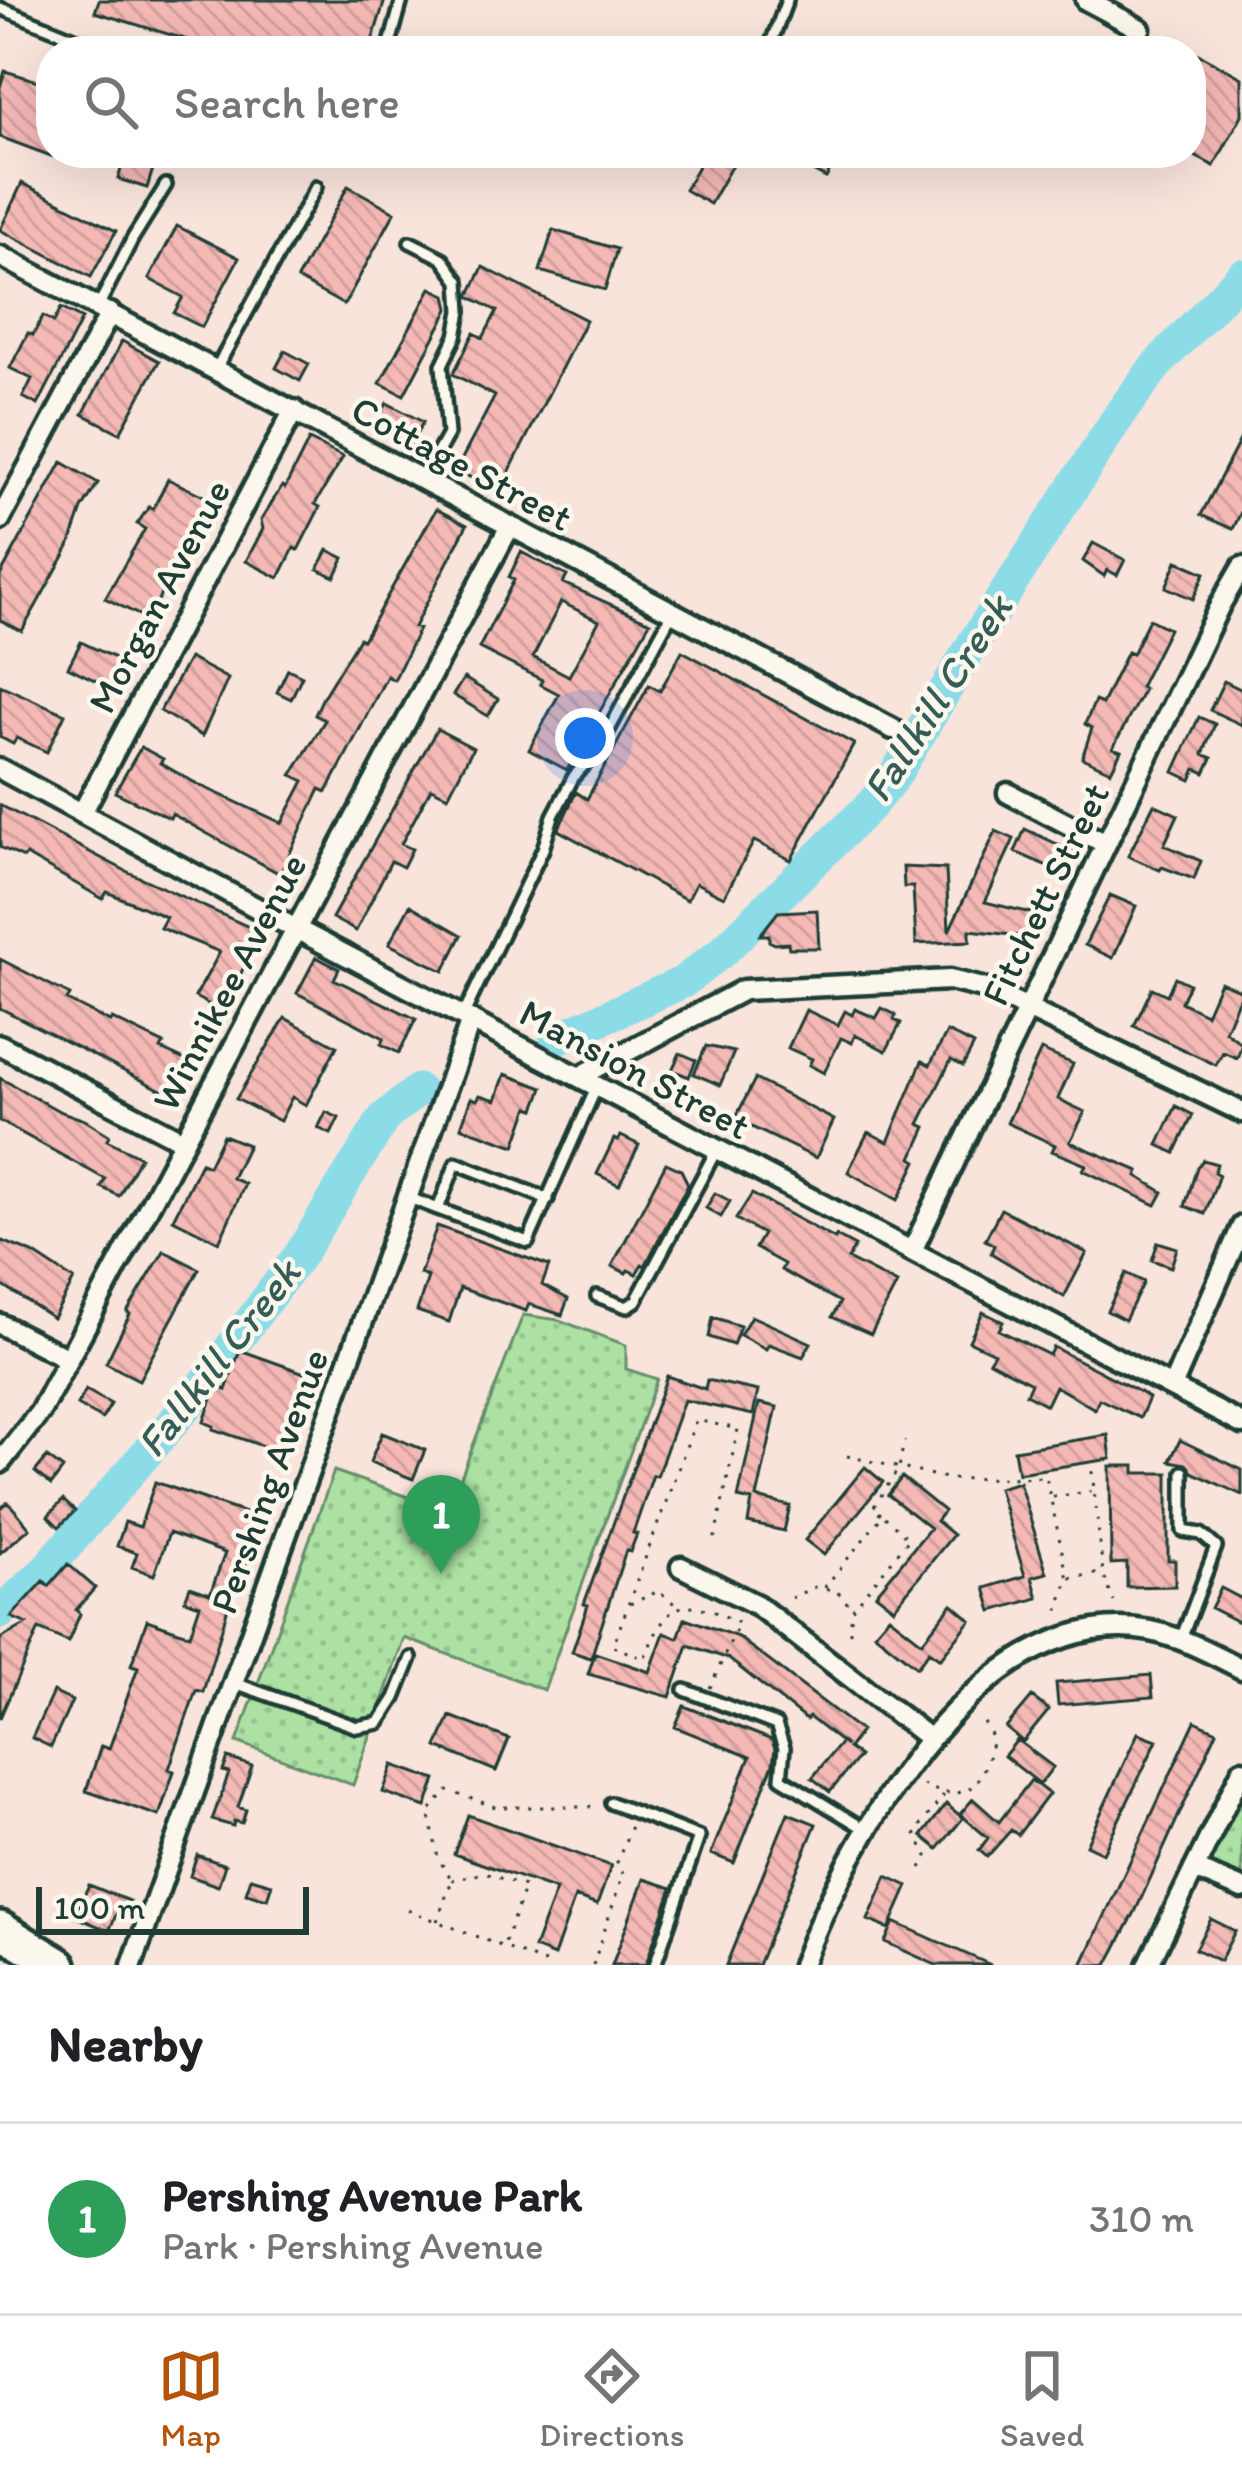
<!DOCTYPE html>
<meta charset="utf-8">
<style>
body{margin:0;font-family:Itim,sans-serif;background:#f6f6f6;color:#202124}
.scale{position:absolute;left:36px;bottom:30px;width:273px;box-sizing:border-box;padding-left:12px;border:6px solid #1f3d34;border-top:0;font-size:33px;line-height:42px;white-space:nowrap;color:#1f3d34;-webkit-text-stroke:9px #fbf7ec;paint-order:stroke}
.you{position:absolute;left:585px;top:738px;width:42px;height:42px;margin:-30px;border:9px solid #fff;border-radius:50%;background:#1a73e8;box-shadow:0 0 0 18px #1a73e833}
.badge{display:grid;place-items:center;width:78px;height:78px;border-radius:50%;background:#b45309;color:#fff;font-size:39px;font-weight:700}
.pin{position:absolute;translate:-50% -99px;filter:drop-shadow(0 3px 6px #0008)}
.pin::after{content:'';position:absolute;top:63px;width:42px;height:36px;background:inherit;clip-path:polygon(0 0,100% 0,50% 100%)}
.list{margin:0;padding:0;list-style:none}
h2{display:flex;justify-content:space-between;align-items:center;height:156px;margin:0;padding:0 48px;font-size:51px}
h2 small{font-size:39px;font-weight:400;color:#757577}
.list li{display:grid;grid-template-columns:78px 1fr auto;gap:36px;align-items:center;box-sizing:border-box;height:192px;padding:0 48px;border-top:3px solid #e0e0e0}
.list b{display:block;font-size:45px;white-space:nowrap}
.list p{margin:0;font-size:39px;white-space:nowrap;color:#757577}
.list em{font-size:39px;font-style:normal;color:#757577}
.icon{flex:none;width:66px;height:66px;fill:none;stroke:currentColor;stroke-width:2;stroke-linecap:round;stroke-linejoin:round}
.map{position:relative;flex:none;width:1242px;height:1965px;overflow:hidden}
.search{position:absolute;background:#fff;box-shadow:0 12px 48px #0002;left:36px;right:36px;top:36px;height:132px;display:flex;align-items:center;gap:30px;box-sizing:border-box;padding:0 42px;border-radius:48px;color:#757577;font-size:45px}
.sheet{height:348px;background:#fff}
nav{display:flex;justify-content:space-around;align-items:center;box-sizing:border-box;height:168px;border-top:3px solid #e0e0e0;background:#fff;font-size:33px;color:#757577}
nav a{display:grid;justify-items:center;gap:6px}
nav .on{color:#b45309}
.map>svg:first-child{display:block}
.park{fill:url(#park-dots);stroke:#668f6c;stroke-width:3}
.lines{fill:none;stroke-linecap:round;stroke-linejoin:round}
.river{stroke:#8cdce8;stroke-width:33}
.building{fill:url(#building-back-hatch);stroke:#1f3d34;stroke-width:3;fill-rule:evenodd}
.service-casing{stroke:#1f3d34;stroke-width:18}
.minor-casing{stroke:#1f3d34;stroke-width:27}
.trunk-casing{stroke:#1f3d34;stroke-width:42}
.path{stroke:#1f3d34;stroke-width:3;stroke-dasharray:3 9;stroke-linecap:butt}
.service{stroke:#fbf7ec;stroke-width:9}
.minor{stroke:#fbf7ec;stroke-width:18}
.trunk{stroke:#fbf7ec;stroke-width:33}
.labels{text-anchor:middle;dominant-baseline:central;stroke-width:9;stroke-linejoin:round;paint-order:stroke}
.street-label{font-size:39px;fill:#1f3d34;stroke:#fbf7ec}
.water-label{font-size:42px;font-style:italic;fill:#355d58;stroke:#fbf7ec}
</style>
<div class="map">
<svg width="1242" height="1965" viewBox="0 0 1242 1965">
<defs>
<pattern id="park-dots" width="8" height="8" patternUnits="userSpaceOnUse" patternTransform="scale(3)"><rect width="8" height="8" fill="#ace1a3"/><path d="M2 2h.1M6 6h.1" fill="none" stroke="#94c28d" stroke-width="1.8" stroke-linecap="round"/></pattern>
<pattern id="building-back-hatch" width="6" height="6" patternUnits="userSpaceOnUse" patternTransform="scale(3)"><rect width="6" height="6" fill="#f4b8b5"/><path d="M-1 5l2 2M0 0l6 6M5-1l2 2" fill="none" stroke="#d19f9c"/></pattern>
</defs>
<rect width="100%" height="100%" fill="#f9e4dc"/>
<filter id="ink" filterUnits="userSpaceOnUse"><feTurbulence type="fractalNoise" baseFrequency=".00833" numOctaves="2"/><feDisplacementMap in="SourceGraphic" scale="24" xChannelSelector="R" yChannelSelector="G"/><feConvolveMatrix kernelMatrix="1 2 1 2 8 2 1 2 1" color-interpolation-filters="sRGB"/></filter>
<g filter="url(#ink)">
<!-- park -->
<path class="park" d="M523,1315L559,1320L626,1345V1369L657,1379L544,1690L404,1638L353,1785L237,1742L334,1471L448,1511Z
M1242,1770V1889L1194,1869Z"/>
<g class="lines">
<!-- river -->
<path class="river" d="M556,1039L683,982L723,951L871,805L895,775L974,642L1124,408L1156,366L1242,275
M0,1613L44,1572L193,1399L301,1253L384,1118L418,1090"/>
</g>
<!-- building -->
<path class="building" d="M99,0H385L369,51H224L95,12Z
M1191,50L1242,78V115L1214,166L1191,154Z
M5,71L51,85V156L0,137V87Z
M126,153H158L147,188L118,179Z
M705,153L732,165L710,204L685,190Z
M778,153H840L826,178Z
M22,183L116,231L91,277L0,230Z
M348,186L395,212L344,305L297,279Z
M177,226L239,258L202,327L174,313L183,297L149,279Z
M553,230L617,249L605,290L540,271Z
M483,267L586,320L499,492L456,470L495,396L453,374L474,333L483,338L497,311L469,296Z
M431,288L446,295L449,309L404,395L380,383Z
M61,308L82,319L38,405L23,397L32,379L10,368L28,333L33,335L43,316L54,322Z
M122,341L159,361L120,433L83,414Z
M285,351L309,364L300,381L276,368Z
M387,403L423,422L411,444L375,425Z
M1242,436V510L1233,529L1201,515Z
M309,440L343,457L315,504L320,507L298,550L294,548L279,578L246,561L263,529L261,520L282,486L285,488Z
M62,462L98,483L82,509L69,547L22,631L0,620V576Z
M168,479L212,500L201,523L174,560L176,562L149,620L105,598L145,529L137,524L149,507L153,509Z
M436,509L467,525L414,627L419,629L394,680L387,676L327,792L320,789L280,874L172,814L170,818L115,792L141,747L163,759L160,763L197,784L282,823L304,781L292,775L325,720L315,715L323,697L359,638L363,640Z
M1093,543L1125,560L1117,575L1107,570L1104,576L1083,561Z
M328,550L344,558L335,577L318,569Z
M521,552L567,576L563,583L650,622L567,770L529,750L559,694L540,684L542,680L479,648L514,580L509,577ZM561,602L599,621L569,676L533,657Z
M1177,561L1205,573L1193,599L1166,587Z
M1149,619L1169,629L1140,687L1144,689L1113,748L1121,751L1111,771L1082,758L1092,728L1085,724L1095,701L1102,704L1127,652L1132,654Z
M81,642L121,661L109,687L68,667Z
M682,651L854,744L791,860L754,841L724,897L696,883L687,900L558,830L576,792L587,799L649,685L660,691Z
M189,658L228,679L202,736L160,711Z
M288,669L302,676L291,699L277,692Z
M464,678L498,699L488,716L453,695Z
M1224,681L1242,690V725L1210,710Z
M0,685L65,714L47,752L17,738L13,744L0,737Z
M1199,717L1215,724L1203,754L1212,758L1205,773L1196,769L1191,780L1174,772Z
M437,729L473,748L448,796L431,788L401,844L412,849L403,867L391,861L356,931L332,918Z
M1154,804L1178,815L1164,845L1201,861L1194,879L1162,867L1160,870L1128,856Z
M0,805L126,871L262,933L221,1011L195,997L220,952L160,928L166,917L107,892L103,899L26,855L24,858L0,847Z
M1025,829L1072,851L1061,872L1015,852Z
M996,831L1014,839L985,902L1031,913L1028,937L970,930V941L916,944L913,887H904L903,867L946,869L949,931Z
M1110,895L1136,906L1113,958L1085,945Z
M410,905L462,935L444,971L389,944Z
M817,910L819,948H789L788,943L775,944L769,941V935H760L778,912Z
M316,957L339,969L334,979L416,1019L399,1053L381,1044L384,1038L297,993Z
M0,959L70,995L67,1000L110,1022L112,1019L164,1044L161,1049L191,1063L175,1097L0,1008Z
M1175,977L1189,984L1181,1002L1206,1014L1220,982L1242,991L1225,1031L1242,1044L1237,1058L1223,1052L1216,1065L1134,1026L1152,988L1167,995Z
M882,1008L896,1015L894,1020L901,1023L886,1051L855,1035L852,1043L841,1038L824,1073L809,1065L812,1059L788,1048L806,1010L838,1025L845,1011L852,1015L855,1009L876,1018Z
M285,1018L337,1046L306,1105L292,1097L280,1121L236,1099Z
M947,1032L974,1045L963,1066L951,1060L919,1124L926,1127L912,1158L917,1161L898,1200L848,1172L868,1132L888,1142L922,1061L930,1065Z
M706,1046L734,1052L720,1085L694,1074Z
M1041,1050L1073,1064L1058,1099L1085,1112L1070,1142L1139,1171L1137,1176L1163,1192L1156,1205L1083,1170L1086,1165L1052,1151L1055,1145L1007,1123Z
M680,1053L696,1060L689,1077L672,1070Z
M505,1074L543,1088L535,1109L529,1107L515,1146L461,1127L471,1098L477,1100L480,1095L496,1100Z
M0,1078L59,1111L85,1120L109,1135L107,1140L140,1157L119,1196L101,1187L105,1179L0,1121Z
M755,1079L834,1120L816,1158L735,1119Z
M1176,1106L1193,1115L1175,1153L1158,1145Z
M326,1112L339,1118L331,1134L318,1128Z
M223,1135L248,1145L232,1178L245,1184L219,1242L173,1219L201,1163L208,1166Z
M621,1136L639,1145L619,1185L597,1174L614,1139L618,1141Z
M1203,1160L1217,1164L1214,1172L1219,1175L1205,1214L1185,1206L1197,1167Z
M666,1163L681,1170L688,1184L645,1266L642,1264L636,1274L628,1270L626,1273L612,1266Z
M715,1193L730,1201L721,1217L706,1208Z
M752,1194L835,1239L836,1236L855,1246L848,1259L897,1284L871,1334L832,1317L840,1302L781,1270L784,1264L755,1248L763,1234L736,1219Z
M1001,1209L1087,1253L1064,1297L991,1253L994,1245L985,1240Z
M437,1226L549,1266L542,1285L568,1299L562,1315L529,1304L526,1311L460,1288L449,1322L417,1311L428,1277L420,1274Z
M0,1240L33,1253L74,1280L53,1318L0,1284Z
M1158,1242L1177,1248L1171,1267L1152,1260Z
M164,1251L199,1269L139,1380L106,1363L130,1314L127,1312Z
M1126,1273L1144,1282L1125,1320L1107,1311Z
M983,1312L1003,1322L999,1330L1049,1355L1053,1347L1138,1391L1149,1398L1140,1418L1099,1399L1095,1409L1055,1386L1046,1405L1026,1394L1031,1383L989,1361L994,1353L969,1341Z
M751,1316L811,1343L803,1357L769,1344L766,1349L740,1335Z
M713,1317L740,1326L733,1345L709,1337Z
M240,1350L310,1375L283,1453L213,1429L214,1426L204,1422L216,1386L226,1390Z
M667,1376L705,1389L707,1380L758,1391L753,1415L684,1400L657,1476L653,1475L633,1533L637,1534L630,1552L626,1550L591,1658L572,1652L588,1605L584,1604Z
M86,1390L111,1404L102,1419L77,1405Z
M759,1403L777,1407L757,1498L790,1506L784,1531L748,1523L752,1501L738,1498Z
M382,1433L425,1450L413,1479L370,1462Z
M1108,1435L1111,1459L1018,1473L1014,1450Z
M1180,1440L1242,1470V1495L1192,1472L1186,1464L1170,1461Z
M47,1457L63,1469L51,1485L35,1472Z
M1110,1466H1135V1473H1168V1560H1175V1586L1127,1587V1563L1111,1564Z
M865,1467L883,1482L824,1555L805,1540Z
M902,1477L944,1511L936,1521L953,1535L894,1608L876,1594L930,1528L888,1495Z
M155,1482L265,1520L229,1604L203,1692L196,1690L169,1769L174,1771L159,1816L86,1791L101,1746L109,1749L138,1667L131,1665L147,1620L190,1635L200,1605L185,1600L190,1587L210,1594L225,1553L169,1533L154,1575L132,1567L137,1553L117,1546L125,1522L140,1527Z
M1019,1482L1047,1573L1032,1577L1038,1598L992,1611L985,1588L1025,1576L998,1488Z
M63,1500L75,1511L59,1527L48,1516Z
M8,1502L30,1528L0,1553V1509Z
M68,1564L95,1588L76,1610L80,1614L68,1642L39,1629L0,1718V1639L27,1624L11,1617L44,1581L49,1586Z
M1221,1588L1242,1599V1624L1211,1608Z
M952,1604L971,1620L940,1659L929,1651L917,1667L874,1633L889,1616L922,1642Z
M685,1618L738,1637L861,1731L848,1748L859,1756L830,1792L812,1778L841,1742L846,1746L809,1717L806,1720L729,1659L688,1645L670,1697L588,1674L595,1653L650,1672L664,1633L678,1638Z
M1151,1675L1153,1697L1058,1705L1056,1683Z
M53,1692L72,1701L51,1747L32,1738Z
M1032,1697L1049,1710L1023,1742L1006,1728Z
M684,1706L772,1740L775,1749L773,1764L734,1863L711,1854L750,1757L675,1727Z
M450,1716L509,1739L496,1771L437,1747Z
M1195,1721L1217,1731L1135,1912L1107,1965H1082Z
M1138,1733L1157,1740L1103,1853L1086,1845Z
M1017,1740L1053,1767L1040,1784L1004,1756Z
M228,1758L252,1766L238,1807L246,1810L242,1823L234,1821L233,1826L212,1820L229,1773L223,1771Z
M393,1765L436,1780L426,1807L383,1792Z
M1031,1780L1049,1794L1018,1835L1011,1830L987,1857L979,1850L988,1838L960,1814L973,1799L999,1822Z
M946,1804L963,1818L938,1849L922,1836Z
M788,1813L816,1824L758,1965H726Z
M468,1815L611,1866L597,1905L575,1897L554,1956L534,1948L556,1890L454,1854Z
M197,1855L225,1865L218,1886L190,1876Z
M887,1876L908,1886L889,1929L868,1920Z
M251,1878L272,1884L267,1899L246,1893Z
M644,1879L672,1888L646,1964L612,1965Z
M89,1885L129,1901L116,1915L109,1931L74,1916Z
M1211,1919L1235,1931L1220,1961L1195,1949Z
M894,1922L991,1965H936L885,1942Z"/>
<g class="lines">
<!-- service casing -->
<g class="service-casing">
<path id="service" d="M0,8L87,43L121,51
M388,51L402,0
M768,51L787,0
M410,242L442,258L459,281L461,311L456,336L442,365L448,434L423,479
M98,307L133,238L166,185
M216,369L316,187
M463,1016L543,849L553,816L574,776L597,752L672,613
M407,1197L438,1209
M548,1199L456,1163L438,1209L528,1242L597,1086
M597,1296L627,1307L636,1301L717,1149
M1181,1639L1216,1547L1201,1534L1183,1531V1472
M232,1682L357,1727L379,1723L395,1698L411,1658
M685,1690L776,1725L784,1748L781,1778L868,1831
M611,1803L699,1837L655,1965"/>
</g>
<!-- minor casing -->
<g class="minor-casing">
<path id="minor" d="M1086,0L1140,29
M0,256L893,729
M0,520L110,313
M0,769L294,928L1242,1424
M1008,793L1106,844
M82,813L294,410
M0,1045L183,1141
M579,1077L743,990L950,980L986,989L1242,1112
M912,1251L1220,605L1242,567
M0,1324L68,1359
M1172,1387L1242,1226
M0,1463L40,1412L510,526
M681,1567L757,1605L930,1739
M1194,1869L1242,1889
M132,1965L471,1020
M802,1965C849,1840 968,1627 1121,1628C1166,1628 1203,1649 1242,1669
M1148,1965L1242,1770"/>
</g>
<!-- trunk casing -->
<g class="trunk-casing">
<path id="trunk" d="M0,1929L59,1965"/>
</g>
<!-- path -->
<path class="path" d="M847,1456L950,1479L1046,1477L1068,1579L1057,1613
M1092,1471L1103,1573L1114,1602
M1053,1497L1095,1491
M881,1514L873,1508L899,1468L904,1441
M1070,1578L1102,1573
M826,1589L840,1594L851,1608
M791,1598L814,1587L824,1588L883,1515L909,1539L852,1610L849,1642
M630,1604L659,1591L677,1606
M710,1688L739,1623C680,1594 669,1600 644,1659L613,1646L696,1420L738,1429L714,1542
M923,1785C970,1807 983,1782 993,1739L981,1717
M921,1868L927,1856L915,1833L944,1795
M452,1880L484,1873L525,1886L504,1945
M408,1910L550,1965
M437,1921L452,1880L438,1858L429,1811L448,1791L496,1807H598
M593,1965L623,1874L617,1863L631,1826"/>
<!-- service -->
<use href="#service" class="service"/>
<!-- minor -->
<use href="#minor" class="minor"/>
<!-- trunk -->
<use href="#trunk" class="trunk"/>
</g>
</g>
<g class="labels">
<!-- street labels -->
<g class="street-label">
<text transform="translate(462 463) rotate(28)">Cottage Street</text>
<text transform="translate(159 596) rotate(-62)">Morgan Avenue</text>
<text transform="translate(1045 894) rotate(-64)">Fitchett Street</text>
<text transform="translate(229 982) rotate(-62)">Winnikee Avenue</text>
<text transform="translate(635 1069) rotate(28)">Mansion Street</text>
<text transform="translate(269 1481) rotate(-70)">Pershing Avenue</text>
</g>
<!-- water labels -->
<g class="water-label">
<text transform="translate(937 698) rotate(-57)">Fallkill Creek</text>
<text transform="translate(218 1358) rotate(-52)">Fallkill Creek</text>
</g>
</g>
</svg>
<div class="scale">100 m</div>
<div class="you"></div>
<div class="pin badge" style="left:441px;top:1574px;background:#2e9e5b">1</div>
<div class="search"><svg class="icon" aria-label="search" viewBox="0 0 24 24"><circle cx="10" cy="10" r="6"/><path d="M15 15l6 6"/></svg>Search here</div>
</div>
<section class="sheet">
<h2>Nearby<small></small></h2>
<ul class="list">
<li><span class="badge" style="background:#2e9e5b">1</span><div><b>Pershing Avenue Park</b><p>Park · Pershing Avenue</p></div><em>310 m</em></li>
</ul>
</section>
<nav>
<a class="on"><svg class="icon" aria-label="map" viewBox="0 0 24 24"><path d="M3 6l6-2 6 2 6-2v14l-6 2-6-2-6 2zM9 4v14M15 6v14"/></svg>Map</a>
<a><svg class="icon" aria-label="directions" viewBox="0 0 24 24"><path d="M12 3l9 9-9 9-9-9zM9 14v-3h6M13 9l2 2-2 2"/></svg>Directions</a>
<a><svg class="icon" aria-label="saved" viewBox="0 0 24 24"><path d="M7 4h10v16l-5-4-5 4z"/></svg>Saved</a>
</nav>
